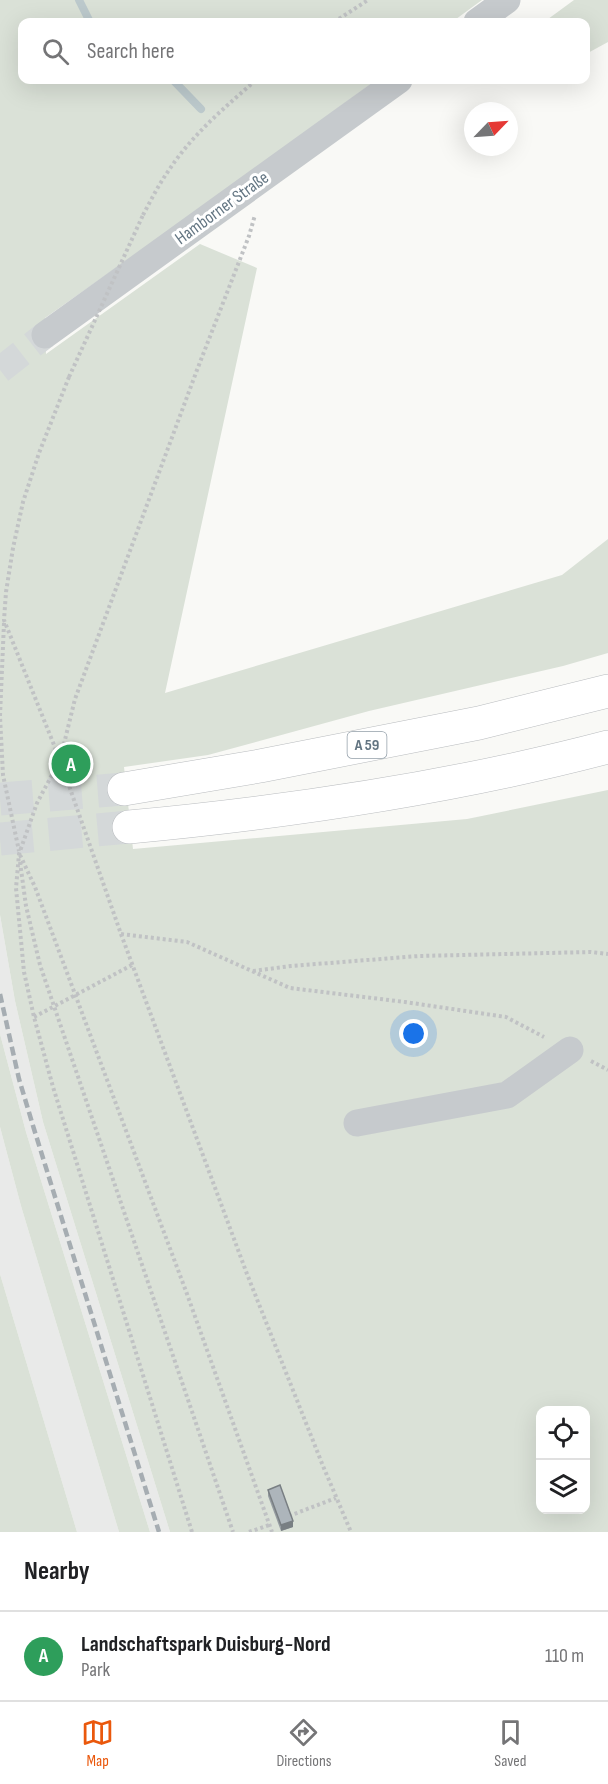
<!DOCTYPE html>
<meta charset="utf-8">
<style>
body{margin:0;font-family:"Sofia Sans Condensed",sans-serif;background:#f2f2f2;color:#202124}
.controls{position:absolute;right:18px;bottom:18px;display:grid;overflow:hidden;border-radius:12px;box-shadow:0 6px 24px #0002}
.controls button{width:54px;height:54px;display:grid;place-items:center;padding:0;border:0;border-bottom:2px solid #e0e0e0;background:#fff;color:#202124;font:30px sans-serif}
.compass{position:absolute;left:464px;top:102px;width:54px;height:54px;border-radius:50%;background:#fff;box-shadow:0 6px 24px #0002;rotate:65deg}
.you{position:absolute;left:414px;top:1034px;width:21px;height:21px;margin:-15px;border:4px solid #fff;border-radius:50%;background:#1a73e8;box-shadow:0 0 0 9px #1a73e833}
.badge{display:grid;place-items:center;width:39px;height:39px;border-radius:50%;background:#ea580c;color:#fff;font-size:20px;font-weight:700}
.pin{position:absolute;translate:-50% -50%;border:3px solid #fff;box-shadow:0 2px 6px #0006}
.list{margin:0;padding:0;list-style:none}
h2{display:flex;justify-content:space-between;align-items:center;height:78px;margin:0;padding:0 24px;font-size:26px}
h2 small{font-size:20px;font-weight:400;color:#757577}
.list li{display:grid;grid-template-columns:39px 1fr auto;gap:18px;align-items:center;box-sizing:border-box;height:90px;padding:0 24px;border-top:2px solid #e0e0e0}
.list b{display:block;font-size:22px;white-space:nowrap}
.list p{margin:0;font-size:20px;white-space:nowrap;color:#757577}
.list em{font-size:20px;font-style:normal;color:#757577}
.icon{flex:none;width:33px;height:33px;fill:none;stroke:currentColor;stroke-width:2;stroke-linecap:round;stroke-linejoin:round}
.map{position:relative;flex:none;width:608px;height:1532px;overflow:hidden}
.search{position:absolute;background:#fff;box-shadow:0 6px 24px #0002;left:18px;right:18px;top:18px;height:66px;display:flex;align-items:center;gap:15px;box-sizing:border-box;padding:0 21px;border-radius:12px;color:#757577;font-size:22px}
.sheet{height:168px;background:#fff}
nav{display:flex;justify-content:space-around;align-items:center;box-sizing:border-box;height:84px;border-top:2px solid #e0e0e0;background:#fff;font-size:16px;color:#757577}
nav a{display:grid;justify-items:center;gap:3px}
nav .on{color:#ea580c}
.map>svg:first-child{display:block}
.built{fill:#e9eae9}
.green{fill:#dae1d7;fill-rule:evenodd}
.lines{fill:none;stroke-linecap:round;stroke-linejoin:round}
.stream{stroke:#bcc9cc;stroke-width:8}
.minor-tunnel{stroke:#d4d8d9;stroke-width:27;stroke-dasharray:27 14;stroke-linecap:butt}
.highway-tunnel{stroke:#d4d8d9;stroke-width:33;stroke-dasharray:33 16;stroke-linecap:butt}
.highway-casing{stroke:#b9bcbf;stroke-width:34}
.path{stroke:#c0c2c4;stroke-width:4;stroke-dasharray:3 3;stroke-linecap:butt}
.minor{stroke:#c6cacd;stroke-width:27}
.highway{stroke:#fff;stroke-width:33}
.rail{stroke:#a6adb2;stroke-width:4.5;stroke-dasharray:9 4.5;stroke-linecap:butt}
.path-bridge{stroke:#c0c2c4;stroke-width:4;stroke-dasharray:3 3;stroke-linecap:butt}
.wall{fill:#959ca1}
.shaded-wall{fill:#797f83}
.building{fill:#adb5bb;stroke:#797f83;stroke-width:1.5}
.labels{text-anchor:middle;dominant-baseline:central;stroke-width:6;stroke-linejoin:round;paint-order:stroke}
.shield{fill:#fff;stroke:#929ea8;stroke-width:1.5}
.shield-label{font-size:16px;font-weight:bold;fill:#637582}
.street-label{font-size:18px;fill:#637582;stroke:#fff}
</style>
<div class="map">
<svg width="608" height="1532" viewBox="0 0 608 1532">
<rect width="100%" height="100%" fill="#f9f9f6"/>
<!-- built -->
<path class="built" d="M0,915L15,1001L43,1122L170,1532H150L26,1132L0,1034Z
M0,1127L21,1206L119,1532H77L0,1274Z"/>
<!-- green -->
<path class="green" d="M0,0H482L452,22H22V80H376L229,188L45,318L46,354L200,244L257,268L165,693L562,575L608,539V653L563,666L369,711L208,755L124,767L133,849L467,819L608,790V1532H170L43,1122L15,1001L0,915ZM540,1410H586V1510H540Z
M574,0H608V42L586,54V22H544Z
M0,1034L26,1132L150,1532H119L21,1206L0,1127Z
M0,1274L77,1532H0Z"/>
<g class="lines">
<!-- stream -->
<path class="stream" d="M79,0L90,22
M173,80L201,109"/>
<!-- minor-tunnel -->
<path class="minor-tunnel" d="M0,370L45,335"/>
<!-- highway-tunnel -->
<path class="highway-tunnel" d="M0,799L124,789
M0,839L129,827"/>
<!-- highway casing -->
<g class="highway-casing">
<path id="highway" d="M124,789L260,766L479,723L608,691
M129,827C289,812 452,788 608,747"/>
</g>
<!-- path -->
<path class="path" d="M334,22L368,0
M143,215C151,200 159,184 169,170C192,135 225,107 256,80
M69,377L39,453L23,502L13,548L6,592L4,620L60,760L121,934L247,1274L323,1466L351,1532
M4,623L0,716L3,775L19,851
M20,855L35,887L187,1294L272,1532
M20,862L26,906L40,965L233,1532
M121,934L187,942L290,988L405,1002L506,1017L544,1037
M253,971L291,966L419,956L591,952L608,954
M34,1017L132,965
M591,1061L608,1070
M289,1516L336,1498
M192,1532L53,1087L34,1017L24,972L16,888L19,854L37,803L60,760L75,699L197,370L249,236L255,215
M249,1532L269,1525"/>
<!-- minor -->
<path class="minor" d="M477,22L507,0
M45,335L399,80
M357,1123L507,1095L570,1050"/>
<!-- highway -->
<use href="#highway" class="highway"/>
<!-- rail -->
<path class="rail" d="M0,994L19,1079L34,1129L159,1532"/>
<!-- path-bridge -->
<path class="path-bridge" d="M69,377L143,215"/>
</g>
<!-- wall -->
<path class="wall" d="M268,1490L293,1527L281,1531L268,1496Z"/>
<!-- shaded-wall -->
<path class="shaded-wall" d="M293,1521V1527L281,1531V1525Z"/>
<!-- building -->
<path class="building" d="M280,1485L293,1521L281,1525L268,1490Z"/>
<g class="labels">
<!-- shield labels -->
<rect class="shield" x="347.5" y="732" width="39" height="26" rx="4.5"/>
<g class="shield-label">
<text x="367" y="745">A 59</text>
</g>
<!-- street labels -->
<g class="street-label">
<text transform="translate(222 208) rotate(-36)">Hamborner Straße</text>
</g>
</g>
</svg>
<div class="controls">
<button><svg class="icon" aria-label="locate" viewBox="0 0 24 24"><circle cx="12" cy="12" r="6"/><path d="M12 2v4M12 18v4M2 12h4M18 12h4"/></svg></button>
<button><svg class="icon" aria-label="layers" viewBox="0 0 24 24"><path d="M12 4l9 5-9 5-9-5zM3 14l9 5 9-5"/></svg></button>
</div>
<svg class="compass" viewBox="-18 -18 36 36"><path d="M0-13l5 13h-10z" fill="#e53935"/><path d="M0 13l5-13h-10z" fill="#757577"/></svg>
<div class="you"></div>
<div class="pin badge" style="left:71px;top:764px;background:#2e9e5b">A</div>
<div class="search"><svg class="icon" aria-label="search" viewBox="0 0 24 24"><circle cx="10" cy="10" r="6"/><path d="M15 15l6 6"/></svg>Search here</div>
</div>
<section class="sheet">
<h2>Nearby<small></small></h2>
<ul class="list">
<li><span class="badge" style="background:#2e9e5b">A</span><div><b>Landschaftspark Duisburg-Nord</b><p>Park</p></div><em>110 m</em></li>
</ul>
</section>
<nav>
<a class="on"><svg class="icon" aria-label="map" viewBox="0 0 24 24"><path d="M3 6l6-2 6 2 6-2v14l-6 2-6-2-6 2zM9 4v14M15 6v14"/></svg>Map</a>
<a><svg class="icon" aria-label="directions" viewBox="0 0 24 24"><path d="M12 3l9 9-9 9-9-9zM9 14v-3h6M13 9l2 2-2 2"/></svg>Directions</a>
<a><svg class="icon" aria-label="saved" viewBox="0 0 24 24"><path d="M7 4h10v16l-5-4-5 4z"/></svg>Saved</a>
</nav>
